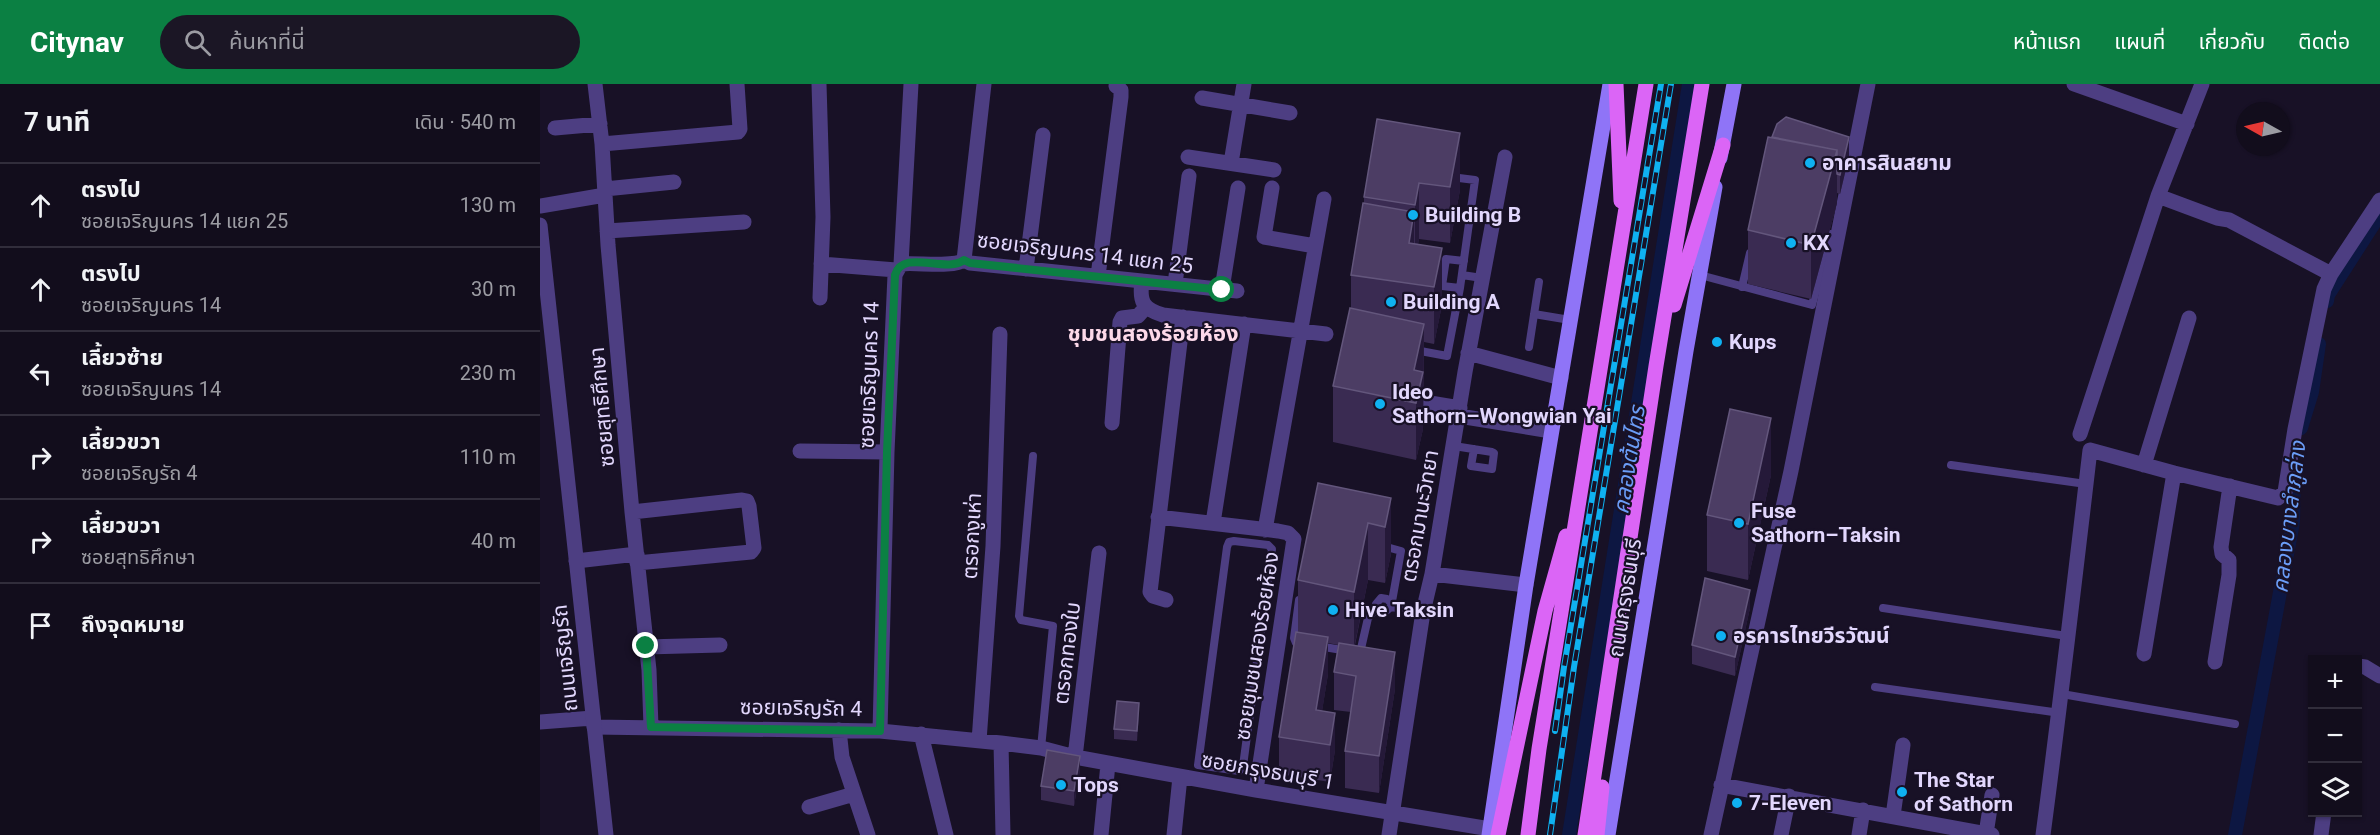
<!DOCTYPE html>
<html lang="th">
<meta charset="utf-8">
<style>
body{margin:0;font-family:Roboto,"Noto Sans Thai",sans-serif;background:#1b1625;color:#f1f3f6}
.controls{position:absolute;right:18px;bottom:18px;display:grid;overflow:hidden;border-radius:0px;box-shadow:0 2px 4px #0004}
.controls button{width:54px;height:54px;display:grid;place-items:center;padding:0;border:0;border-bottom:2px solid #312d3b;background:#120d1c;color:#f1f3f6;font:30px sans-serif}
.compass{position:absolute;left:1696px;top:18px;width:54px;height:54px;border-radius:50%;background:#120d1c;box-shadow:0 2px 4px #0004;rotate:278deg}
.stop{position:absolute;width:18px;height:18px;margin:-14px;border:4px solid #0b8043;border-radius:50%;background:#fff}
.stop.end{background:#0b8043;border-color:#fff;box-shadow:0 2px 6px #0008}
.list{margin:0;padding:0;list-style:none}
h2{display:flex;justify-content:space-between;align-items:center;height:78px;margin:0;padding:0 24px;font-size:26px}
h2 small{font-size:20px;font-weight:400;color:#9c9ca3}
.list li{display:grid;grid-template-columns:39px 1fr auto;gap:18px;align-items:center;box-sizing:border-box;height:84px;padding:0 24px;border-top:2px solid #312d3b}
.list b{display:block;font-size:22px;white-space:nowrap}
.list p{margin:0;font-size:20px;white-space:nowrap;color:#9c9ca3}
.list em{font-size:20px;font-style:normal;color:#9c9ca3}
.icon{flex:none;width:33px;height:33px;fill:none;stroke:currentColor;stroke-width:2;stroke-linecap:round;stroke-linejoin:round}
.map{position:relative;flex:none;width:1840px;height:751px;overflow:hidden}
header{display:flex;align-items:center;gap:36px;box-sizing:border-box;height:84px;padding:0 30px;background:#0b8043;color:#fff}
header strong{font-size:28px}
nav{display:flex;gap:33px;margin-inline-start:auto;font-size:21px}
.search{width:420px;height:54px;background:#1b1625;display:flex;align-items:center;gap:15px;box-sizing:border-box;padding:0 21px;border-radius:33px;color:#9c9ca3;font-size:22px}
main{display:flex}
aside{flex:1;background:#120d1c}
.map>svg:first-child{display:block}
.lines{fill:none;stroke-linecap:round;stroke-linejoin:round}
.canal{stroke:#0d1742;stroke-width:14}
.service{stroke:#4d3e82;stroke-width:8}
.minor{stroke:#4d3e82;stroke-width:15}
.tertiary{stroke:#4d3e82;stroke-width:15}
.secondary{stroke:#8f74f7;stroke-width:15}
.primary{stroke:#db65f6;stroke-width:15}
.rail-casing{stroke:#0fb1f1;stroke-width:6}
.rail{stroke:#181126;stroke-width:4;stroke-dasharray:11;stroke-linecap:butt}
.wall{fill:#3a2b52}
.shaded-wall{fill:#251939}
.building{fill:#4c3d64;stroke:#63567c;stroke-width:1.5}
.route{stroke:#0b8043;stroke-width:8}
.poi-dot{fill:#0fb1f1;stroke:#181126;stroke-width:2}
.labels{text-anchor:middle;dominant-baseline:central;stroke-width:4.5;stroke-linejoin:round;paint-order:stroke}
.poi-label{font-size:21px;font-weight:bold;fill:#e2d7fd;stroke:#181126;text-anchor:start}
.street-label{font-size:21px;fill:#e2d7fd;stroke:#181126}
.neighbourhood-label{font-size:22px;font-weight:bold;fill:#fdd9e9;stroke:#181126}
.water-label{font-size:22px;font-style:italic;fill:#6b9df7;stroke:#181126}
</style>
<header>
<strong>Citynav</strong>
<div class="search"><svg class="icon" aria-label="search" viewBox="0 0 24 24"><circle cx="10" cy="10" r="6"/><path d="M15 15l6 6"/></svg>ค้นหาที่นี่</div>
<nav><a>หน้าแรก</a><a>แผนที่</a><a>เกี่ยวกับ</a><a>ติดต่อ</a></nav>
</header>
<main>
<aside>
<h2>7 นาที<small>เดิน · 540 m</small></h2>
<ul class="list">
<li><svg class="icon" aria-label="ahead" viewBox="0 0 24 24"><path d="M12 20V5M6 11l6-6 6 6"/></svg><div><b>ตรงไป</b><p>ซอยเจริญนคร 14 แยก 25</p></div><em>130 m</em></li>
<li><svg class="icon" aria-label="ahead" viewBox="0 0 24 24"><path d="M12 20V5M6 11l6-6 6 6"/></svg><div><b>ตรงไป</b><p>ซอยเจริญนคร 14</p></div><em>30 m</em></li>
<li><svg class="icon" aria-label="left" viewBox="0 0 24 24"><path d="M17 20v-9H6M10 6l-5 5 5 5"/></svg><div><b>เลี้ยวซ้าย</b><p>ซอยเจริญนคร 14</p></div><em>230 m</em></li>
<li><svg class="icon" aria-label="right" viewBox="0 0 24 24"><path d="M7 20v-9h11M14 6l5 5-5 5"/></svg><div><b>เลี้ยวขวา</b><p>ซอยเจริญรัถ 4</p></div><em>110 m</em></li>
<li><svg class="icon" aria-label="right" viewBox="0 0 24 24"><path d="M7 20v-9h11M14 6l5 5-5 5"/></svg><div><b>เลี้ยวขวา</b><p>ซอยสุทธิศึกษา</p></div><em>40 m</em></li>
<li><svg class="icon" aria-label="arrive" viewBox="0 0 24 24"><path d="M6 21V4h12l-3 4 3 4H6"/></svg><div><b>ถึงจุดหมาย</b></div></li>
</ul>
</aside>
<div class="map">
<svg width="1840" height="751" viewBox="0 0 1840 751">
<rect width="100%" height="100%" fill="#181126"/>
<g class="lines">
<!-- canal -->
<path class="canal" d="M1787,217L1788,211L1840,130
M1761,344L1772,308L1779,260
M1029,751L1149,0
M1695,751L1753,438L1754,386"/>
<!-- service -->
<path class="service" d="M911,93L935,96L920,204L902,202L906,175L924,177
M922,191L942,194
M1160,191L1272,221L1291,150
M1202,203L1210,169
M994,230L1030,236
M989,263L999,198
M875,266L907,272L920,204
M914,362L952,368L954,369L952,385L931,382L934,365
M493,372L479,532L481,536L513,542L501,664
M1411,381L1546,400
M694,457L728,461L732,465L703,682L699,687L658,681L687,463L689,458Z
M843,462L861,467L851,523L845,528H840L836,520L841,514L847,515L850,518
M759,516L754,554L756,559L763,560
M851,523L883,528
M1343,524L1527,552
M778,562L820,569L828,534L837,524
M1335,603L1520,629
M1522,610L1695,640"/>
<!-- minor -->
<path class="minor" d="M55,0L62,60L68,161L92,428L109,586L111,643
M279,0L283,133L280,214
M1534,0L1647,40
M662,14L750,29
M15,44L60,40
M62,60L198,48L200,45L197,0
M648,73L734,86
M691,79L704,0
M732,104L724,153L775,162
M65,105L134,98
M1618,112L1677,134L1689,136L1791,190
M0,122L65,111
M67,147L204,138
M424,176L430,179L697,207
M281,180L356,186
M361,180L371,0
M486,185L503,51
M558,192L581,13V6L576,2
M602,197C599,218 603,225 623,231L786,250
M635,200L649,92
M682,205L698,104
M928,269L1021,294
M890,319L920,324
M919,332L1011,347
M572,339L580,238L582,234L598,232L606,223
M1540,350L1618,112L1662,0
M260,367L347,368
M1604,381L1649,234
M92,428L202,416L207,417L209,422L214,464L211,468L97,479
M618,433L738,447L748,449L754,455L716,706
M673,439L704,240
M725,446L784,115
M36,477L97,470
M892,490L986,501
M626,516L613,512L610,508L643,233
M106,563L180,561
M1604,570L1634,389
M1675,578L1689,491V476L1682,470L1681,463L1690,402
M1818,582L1825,583L1840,592
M0,638L53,634
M54,643L340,647L461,659L501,664L535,673L716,706L950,745
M299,646L302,673L328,751
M340,647L347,368L355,191L361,180C376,178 413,184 424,176L444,0
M381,650L406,751
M439,657L453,462L460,250
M461,659L463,751
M535,673L559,469
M1181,701L1452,751
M269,723L314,710
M1353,732L1363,661
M1446,750L1452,711
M561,751L568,680
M634,751L640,693
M849,751L883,528L892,490L925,288L965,73
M1171,751L1251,387L1328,0
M1241,751L1249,712
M1319,751L1323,726
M1503,751C1520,623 1535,494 1550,366L1634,389L1738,414L1745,408L1755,345L1784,205L1791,190L1840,116
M1781,751L1784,728"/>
<!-- tertiary -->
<path class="tertiary" d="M0,141L66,751"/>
<!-- secondary -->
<path class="secondary" d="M1180,74L1194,0
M949,751L986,501L1070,0
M1068,751L1146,267L1175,103"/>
<!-- primary -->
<path class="primary" d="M1076,0L1081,117
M1134,221L1183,61
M958,751L1005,527L1026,452
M988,751L999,665L1106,0
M1045,751L1116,282L1162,0
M1057,751L1062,703"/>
<!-- rail casing -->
<g class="rail-casing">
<path id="rail" d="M1015,647L1024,583L1121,0
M1010,751L1034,583L1131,0"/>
</g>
<!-- rail -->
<use href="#rail" class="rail"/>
</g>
<!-- wall -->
<path class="wall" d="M837,35L920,106L910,159L879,155L878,160L902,221L894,260L884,258L883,345L876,376L793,358V302L811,224V191L824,119V113Z
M1232,53L1309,72L1300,110L1297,109V119L1271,215L1208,200V146Z
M1231,391L1208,496L1167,487V431Z
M851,414V470L845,499L828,496L815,561L855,605L839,709L805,704V667L811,628L794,626V588L798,561L788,559V590L782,627L795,666L790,698L739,690V653L758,548V496Z
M1210,524L1195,592L1152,580V561Z
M599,628L597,657L574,655V645Z
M540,686L534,722L501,716V702Z"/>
<!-- shaded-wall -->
<path class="shaded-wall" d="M920,49V106L910,159V103Z
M1309,53V72L1300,110V91Z
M1297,66V119L1271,215V161Z
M879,99V155L875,178V121Z
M874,128V185L869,159Z
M902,164V221L894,260V203Z
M884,240L883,345L876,376V319L874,286Z
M1231,334V391L1208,496V440Z
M851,414V470L845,499V443Z
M828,439V496L814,564V508Z
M1210,506V524L1195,592V573Z
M788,553V590L777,659L776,626Z
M855,568V605L839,709V672Z
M599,619V628L597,657V647Z
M795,629V666L790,698V661Z
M540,672V686L534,722V707Z"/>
<!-- building -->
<path class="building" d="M1246,33L1309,53L1300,91L1297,90V66L1232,53L1237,40Z
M837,35L920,49L910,103L879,99L875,121L824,113Z
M1228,53L1297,66L1271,161L1208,146Z
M823,119L874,128L869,159L902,164L894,203L811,191Z
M810,224L884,240L874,286L883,288L876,319L793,302Z
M1190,325L1231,334L1208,440L1167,431Z
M778,399L851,414L845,443L828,439L814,508L758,496Z
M1165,494L1210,506L1195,573L1152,561Z
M756,548L788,553L776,626L795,629L790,661L739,653Z
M799,559L855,568L839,672L805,667L816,592L794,588Z
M577,617L599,619L597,647L574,645Z
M507,666L540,672L534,707L501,702Z"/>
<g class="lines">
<!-- route -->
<path class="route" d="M106,562L111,643L340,647L347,368L355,191C363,164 406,190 424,176L430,179L682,206"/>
</g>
<!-- markers -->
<g class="poi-dot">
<circle cx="1270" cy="79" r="6"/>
<circle cx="873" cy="131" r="6"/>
<circle cx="1251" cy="159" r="6"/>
<circle cx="851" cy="218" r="6"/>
<circle cx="1177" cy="258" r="6"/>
<circle cx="840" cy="320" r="6"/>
<circle cx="1199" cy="439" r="6"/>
<circle cx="793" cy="526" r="6"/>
<circle cx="1181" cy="552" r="6"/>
<circle cx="521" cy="701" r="6"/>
<circle cx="1362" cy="708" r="6"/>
<circle cx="1197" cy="719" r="6"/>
</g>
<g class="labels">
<!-- poi labels -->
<g class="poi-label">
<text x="1282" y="79">อาคารสินสยาม</text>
<text x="885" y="131">Building B</text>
<text x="1263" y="159">KX</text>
<text x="863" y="218">Building A</text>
<text x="1189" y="258">Kups</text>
<text x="852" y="308">Ideo<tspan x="852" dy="24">Sathorn–Wongwian Yai</tspan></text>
<text x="1211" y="427">Fuse<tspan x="1211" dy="24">Sathorn–Taksin</tspan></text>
<text x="805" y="526">Hive Taksin</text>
<text x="1193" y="552">อรคารไทยวีรวัฒน์</text>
<text x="1374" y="696">The Star<tspan x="1374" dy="24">of Sathorn</tspan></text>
<text x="533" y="701">Tops</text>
<text x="1209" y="719">7-Eleven</text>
</g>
<!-- street labels -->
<g class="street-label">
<text transform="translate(545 169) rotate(7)">ซอยเจริญนคร 14 แยก 25</text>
<text transform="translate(329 291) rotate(-88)">ซอยเจริญนคร 14</text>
<text transform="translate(62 323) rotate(-95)">ซอยสุทธิศึกษา</text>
<text transform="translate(880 432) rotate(-80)">ตรอกมานะวิทยา</text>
<text transform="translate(432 452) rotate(-87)">ตรอกงูเห่า</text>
<text transform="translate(1085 514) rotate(-81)">ถนนกรุงธนบุรี</text>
<text transform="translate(717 562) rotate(-81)">ซอยชุมชนสองร้อยห้อง</text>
<text transform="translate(527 569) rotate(-83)">ตรอกทองใบ</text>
<text transform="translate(25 574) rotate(-96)">ถนนเจริญรัถ</text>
<text transform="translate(261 624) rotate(1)">ซอยเจริญรัถ 4</text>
<text transform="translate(728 687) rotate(10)">ซอยกรุงธนบุรี 1</text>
</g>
<!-- neighbourhood labels -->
<g class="neighbourhood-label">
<text x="613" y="249">ชุมชนสองร้อยห้อง</text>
</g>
<!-- water labels -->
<g class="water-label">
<text transform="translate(1089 376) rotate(-81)">คลองต้นไทร</text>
<text transform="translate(1749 433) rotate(-83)">คลองบางลำภูล่าง</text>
</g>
</g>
</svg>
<div class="controls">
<button>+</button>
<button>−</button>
<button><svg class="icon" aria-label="layers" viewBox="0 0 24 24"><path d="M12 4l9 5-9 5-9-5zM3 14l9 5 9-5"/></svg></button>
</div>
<svg class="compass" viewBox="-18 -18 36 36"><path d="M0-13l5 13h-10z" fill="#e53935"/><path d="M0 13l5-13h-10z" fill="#9c9ca3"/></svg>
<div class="stop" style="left:682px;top:206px"></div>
<div class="stop end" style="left:106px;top:562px"></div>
</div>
</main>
